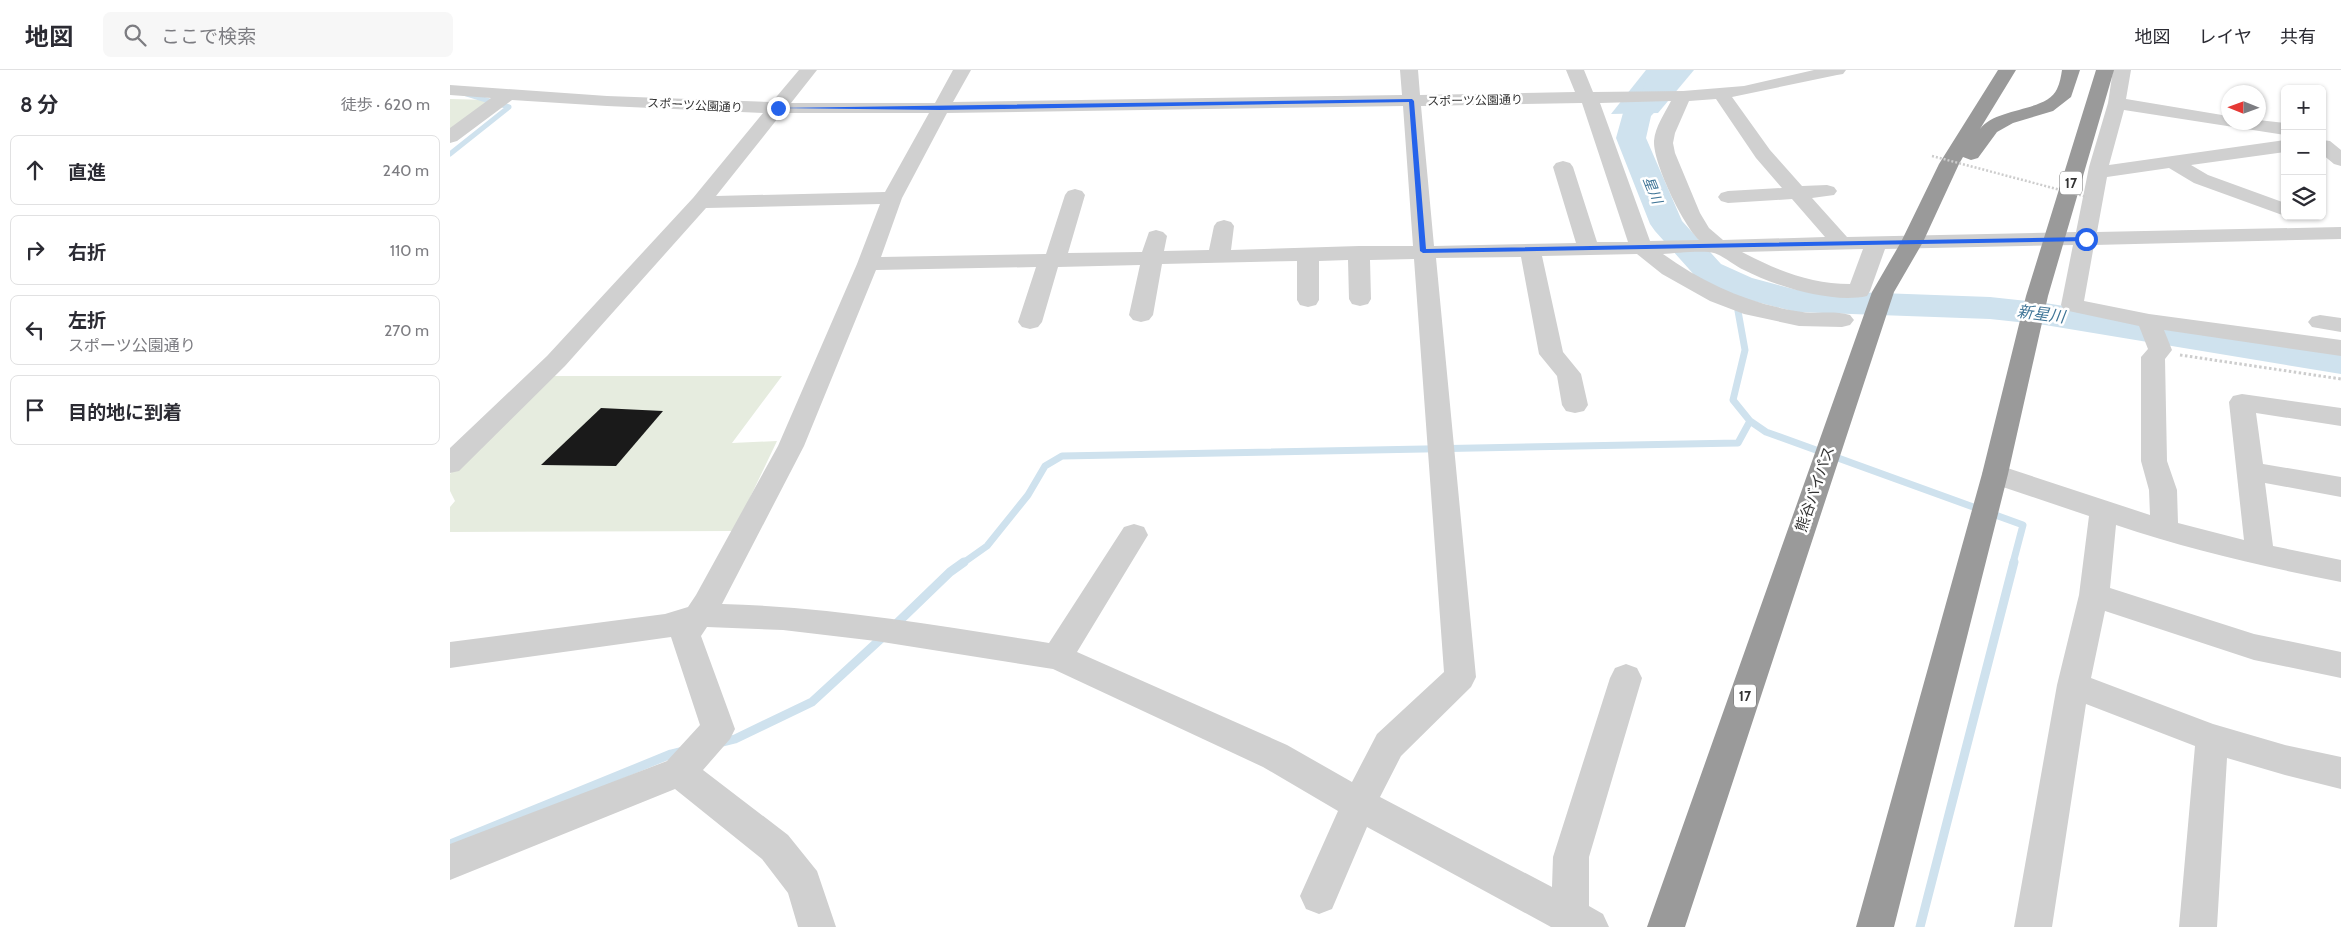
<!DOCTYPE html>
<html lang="ja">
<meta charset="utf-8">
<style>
body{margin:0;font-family:Cabin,"Noto Sans JP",sans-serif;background:#f7f7f7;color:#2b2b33}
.controls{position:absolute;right:15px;top:15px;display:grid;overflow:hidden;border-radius:8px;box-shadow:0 1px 4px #0004}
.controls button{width:45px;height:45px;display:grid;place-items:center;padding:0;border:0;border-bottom:1px solid #e1e1e2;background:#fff;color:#2b2b33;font:25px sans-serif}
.compass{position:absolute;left:1771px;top:15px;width:45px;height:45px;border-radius:50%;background:#fff;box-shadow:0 1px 4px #0004;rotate:271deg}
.stop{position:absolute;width:15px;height:15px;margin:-11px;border:4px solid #2563eb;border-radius:50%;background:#fff}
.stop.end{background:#2563eb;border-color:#fff;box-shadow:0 1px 5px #0008}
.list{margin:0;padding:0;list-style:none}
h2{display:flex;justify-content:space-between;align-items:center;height:65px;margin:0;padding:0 20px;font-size:21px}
h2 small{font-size:16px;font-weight:400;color:#7c7c81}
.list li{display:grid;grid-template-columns:32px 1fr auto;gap:15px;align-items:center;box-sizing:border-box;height:70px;margin:0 10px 10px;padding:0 10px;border:1px solid #e1e1e2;border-radius:8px}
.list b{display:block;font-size:19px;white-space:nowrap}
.list p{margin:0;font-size:16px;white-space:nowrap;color:#7c7c81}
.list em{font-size:16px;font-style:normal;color:#7c7c81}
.icon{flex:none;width:28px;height:28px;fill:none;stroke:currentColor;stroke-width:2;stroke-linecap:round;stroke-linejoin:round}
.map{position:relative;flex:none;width:1891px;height:857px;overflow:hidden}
header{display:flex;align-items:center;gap:30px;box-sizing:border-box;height:70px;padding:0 25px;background:#fff;border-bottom:1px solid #e1e1e2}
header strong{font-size:24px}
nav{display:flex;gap:28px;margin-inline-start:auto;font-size:18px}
.search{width:350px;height:45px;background:#f7f7f7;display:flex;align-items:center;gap:12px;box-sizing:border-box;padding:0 18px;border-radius:8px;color:#7c7c81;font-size:19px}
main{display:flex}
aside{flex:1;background:#fff}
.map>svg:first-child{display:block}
.green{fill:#e6ecdf}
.water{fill:#cfe2ee}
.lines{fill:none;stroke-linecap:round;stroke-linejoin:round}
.stream-far2{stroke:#cfe2ee;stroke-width:5}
.stream-far1{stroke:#cfe2ee;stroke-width:7}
.stream{stroke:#cfe2ee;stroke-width:9}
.river{fill:#cfe2ee;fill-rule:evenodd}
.building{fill:#1a1a1a}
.path{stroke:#cdcdcd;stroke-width:3;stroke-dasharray:2.5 2.5;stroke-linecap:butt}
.minor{fill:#d0d0d0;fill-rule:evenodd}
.highway{fill:#9a9a9a;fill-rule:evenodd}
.path-bridge{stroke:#cdcdcd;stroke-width:2.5;stroke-dasharray:2 2;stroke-linecap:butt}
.route{fill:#2563eb}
.labels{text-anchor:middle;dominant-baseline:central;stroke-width:5;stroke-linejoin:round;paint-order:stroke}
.far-street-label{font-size:12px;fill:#333;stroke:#fff}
.shield{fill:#fff;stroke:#707070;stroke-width:1}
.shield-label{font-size:14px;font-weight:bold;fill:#333}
.far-water-label{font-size:14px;font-style:italic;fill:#3f7597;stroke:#fff}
.street-label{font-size:15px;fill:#333;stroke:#fff}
.water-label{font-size:16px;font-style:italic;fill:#3f7597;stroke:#fff}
</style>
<header>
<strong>地図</strong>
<div class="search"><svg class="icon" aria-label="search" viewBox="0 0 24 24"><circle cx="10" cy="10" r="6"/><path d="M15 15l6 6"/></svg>ここで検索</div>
<nav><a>地図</a><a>レイヤ</a><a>共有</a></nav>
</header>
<main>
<aside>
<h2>8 分<small>徒歩 · 620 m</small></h2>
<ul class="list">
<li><svg class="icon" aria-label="ahead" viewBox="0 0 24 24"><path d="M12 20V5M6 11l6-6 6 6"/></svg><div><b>直進</b></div><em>240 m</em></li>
<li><svg class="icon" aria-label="right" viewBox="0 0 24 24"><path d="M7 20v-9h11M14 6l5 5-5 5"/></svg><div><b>右折</b></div><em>110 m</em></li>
<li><svg class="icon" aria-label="left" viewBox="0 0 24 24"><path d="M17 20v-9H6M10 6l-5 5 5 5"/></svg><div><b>左折</b><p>スポーツ公園通り</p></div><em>270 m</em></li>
<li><svg class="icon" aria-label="arrive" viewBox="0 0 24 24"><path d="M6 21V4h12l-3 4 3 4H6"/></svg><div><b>目的地に到着</b></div></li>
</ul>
</aside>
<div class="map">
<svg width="1891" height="857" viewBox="0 0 1891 857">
<rect width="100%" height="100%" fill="#fff"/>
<!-- green -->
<path class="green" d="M0,29L40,30L0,60Z
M99,306H332L282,373L327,371L284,461L0,462V437L5,431L0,421V404L24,378Z"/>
<!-- water -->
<path class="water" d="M1196,0H1244L1208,43L1161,44Z"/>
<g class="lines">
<!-- stream-far2 -->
<path class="stream-far2" d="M0,19L59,37L0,84"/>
<!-- stream-far1 -->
<path class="stream-far1" d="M1289,216L1288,241L1295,280L1283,330L1300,351L1316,362L1573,455L1563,493
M513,493L537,476L578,425L595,396L612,386L1288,373L1300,351"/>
<!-- stream -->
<path class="stream" d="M443,557L500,502L514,492
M269,673L285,669L362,632L435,565
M0,774L221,684L233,681
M1470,857L1564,492"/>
<!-- river -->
<path class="river" d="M1201,0H1229L1216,30L1201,46L1196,68L1232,151L1271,194L1302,208L1347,220L1540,227L1595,233L1891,280V304L1595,255L1540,249L1346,242L1276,224L1247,208L1205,161L1200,154L1166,68L1173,43L1190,26Z"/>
</g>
<!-- building -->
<path class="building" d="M151,338L213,341L166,396L91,395Z"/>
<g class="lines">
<!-- path -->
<path class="path" d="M1730,285L1891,309"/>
<!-- minor -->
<path class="minor" d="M349,0H367L341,33H485L503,0H521L503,32L952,25L950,0H968L970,25L1125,22L1116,0H1134L1143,22L1233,21L1294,16L1364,0H1396L1393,4L1387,5L1282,27L1320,80L1352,116L1377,115L1384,117L1387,121L1384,125L1362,128L1397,167L1626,162L1639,97L1658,33L1663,0H1681L1676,29L1778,46V52H1808V50L1835,53V65L1674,40L1659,95L1835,70V82L1741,95L1758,105L1835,133V146L1744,113L1719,98L1657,107L1647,162L1891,157V169L1644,175L1634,231L1699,244L1891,270V286L1714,260L1722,280L1715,289L1717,391L1727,420L1728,453L1794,470L1779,332L1783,326L1792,324L1891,338V356L1806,343L1813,394L1891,407V427L1815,413L1823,476L1891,490V512C1815,497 1740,480 1666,455L1660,518L1804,564L1891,582V608L1804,590L1655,541L1641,608L1763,654L1835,675L1891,687V719L1835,705L1777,688L1767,857H1729L1745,676L1636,634L1602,857H1564L1607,615L1629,525L1639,446L1535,411L1532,404L1535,397L1545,394L1700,445L1699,420L1691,391V287L1698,279L1689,256L1614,240L1611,235L1623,175L1435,179L1420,221L1417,226C1382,234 1325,216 1294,200C1285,196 1272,185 1264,183C1255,180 1224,183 1213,184C1253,213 1298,233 1346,241C1364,245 1383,240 1400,245L1404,250L1400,255L1392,257L1349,256L1294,244L1260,231L1212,204L1187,184L1092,186L1113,282L1131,304L1138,335L1134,341L1125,343L1116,341L1112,335L1107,306L1089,284L1071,187L986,188L1026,607L1021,617L951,686L930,727L1102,817L1103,787L1160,608L1165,598L1176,594L1187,598L1192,608L1139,787V836L1153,844L1159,857H1101L917,757L882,839L869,844L856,839L850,826L888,741L813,697L603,599L426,571L333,560L257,557L251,566L285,659L280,669L253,700L338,765L367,801L386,857H348L338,823L312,789L225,719L0,810V774L217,691L250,655L221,567L0,598V572L215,544L238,537L246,525L328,376L407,194L430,134L256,138L115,296L9,401L0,403V378L97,286L243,128L313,43L157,36L62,30L7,71L0,73V58L41,28L0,25V15L157,26L322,32ZM1266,29L1306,88L1332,118L1278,121L1271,123L1268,127L1271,131L1278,133L1342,129L1375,167L1273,170L1259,158L1250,143L1225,83L1223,73L1225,63L1239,31ZM1221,31C1215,43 1205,57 1204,71C1203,93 1233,155 1249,170L1200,171L1150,33ZM1132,33L1178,172H1147L1123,97L1120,93L1113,91L1106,93L1103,97L1126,173L984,176L971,36ZM953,36L963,176H909L781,180L784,156L781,152L774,150L767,152L764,156L759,180L714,181L717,166L713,162L706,160L699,162L692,182L618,183L635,125L632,121L625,119L618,121L615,125L596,184L431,187L452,128L497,43ZM332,43H479L435,122L266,126ZM1413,179L1400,214C1361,214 1326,200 1292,182ZM964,189L994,602L927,664L902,712L837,675L627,582L698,465L694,457L684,454L674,457L599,573C490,556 383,537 272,534L354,376L426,200L586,197L568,252L572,257L580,259L588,257L592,252L608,197L690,195L679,245L683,250L691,252L699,250L703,245L712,194L847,191V230L850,235L858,237L866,235L869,230V191L898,190L899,229L902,234L910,236L918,234L921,229L920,190Z
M1872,70L1880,71L1891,80V96L1884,94L1872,84Z
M1870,245L1891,248V262L1862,257L1858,252L1862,247Z"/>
<!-- highway -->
<path class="highway" d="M1548,0H1566L1530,59C1546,37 1597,42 1607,19C1610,13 1611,6 1612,0H1630L1621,27L1603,41L1563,53L1547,62L1528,88L1521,90L1513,87L1509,94L1473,172L1444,222L1235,857H1197L1422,222L1451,172L1489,94Z
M1646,0H1664L1598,226L1558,404L1444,857H1406L1532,404L1576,226Z"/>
<!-- path-bridge -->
<path class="path-bridge" d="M1482,86L1637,127"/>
</g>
<!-- route -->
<path class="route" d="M962,29L964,31L976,179L1636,167L1639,169L1636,171L973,183L970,181L959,32L490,40L326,38Z"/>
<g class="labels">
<!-- far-street labels -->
<g class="far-street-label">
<text transform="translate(1025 30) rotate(-1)">スポーツ公園通り</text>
<text transform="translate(245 35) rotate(3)">スポーツ公園通り</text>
</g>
<!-- shield labels -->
<g class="shield">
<rect x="1610" y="101.5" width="22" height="23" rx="4"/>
<rect x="1284" y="614.5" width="22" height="23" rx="4"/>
</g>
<g class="shield-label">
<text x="1621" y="113">17</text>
<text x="1295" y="626">17</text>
</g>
<!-- far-water labels -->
<g class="far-water-label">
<text transform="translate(1203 120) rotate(68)">星川</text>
</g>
<!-- street labels -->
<g class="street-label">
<text transform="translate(1365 419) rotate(-71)">熊谷バイパス</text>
</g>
<!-- water labels -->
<g class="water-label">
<text transform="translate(1591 244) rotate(7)">新星川</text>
</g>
</g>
</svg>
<div class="controls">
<button>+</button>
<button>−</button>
<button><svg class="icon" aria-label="layers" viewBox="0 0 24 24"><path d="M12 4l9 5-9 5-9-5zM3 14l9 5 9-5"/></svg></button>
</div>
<svg class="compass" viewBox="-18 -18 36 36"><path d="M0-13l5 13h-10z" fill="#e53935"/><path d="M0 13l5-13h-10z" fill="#7c7c81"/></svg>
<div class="stop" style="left:1636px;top:169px"></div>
<div class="stop end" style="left:328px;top:38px"></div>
</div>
</main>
